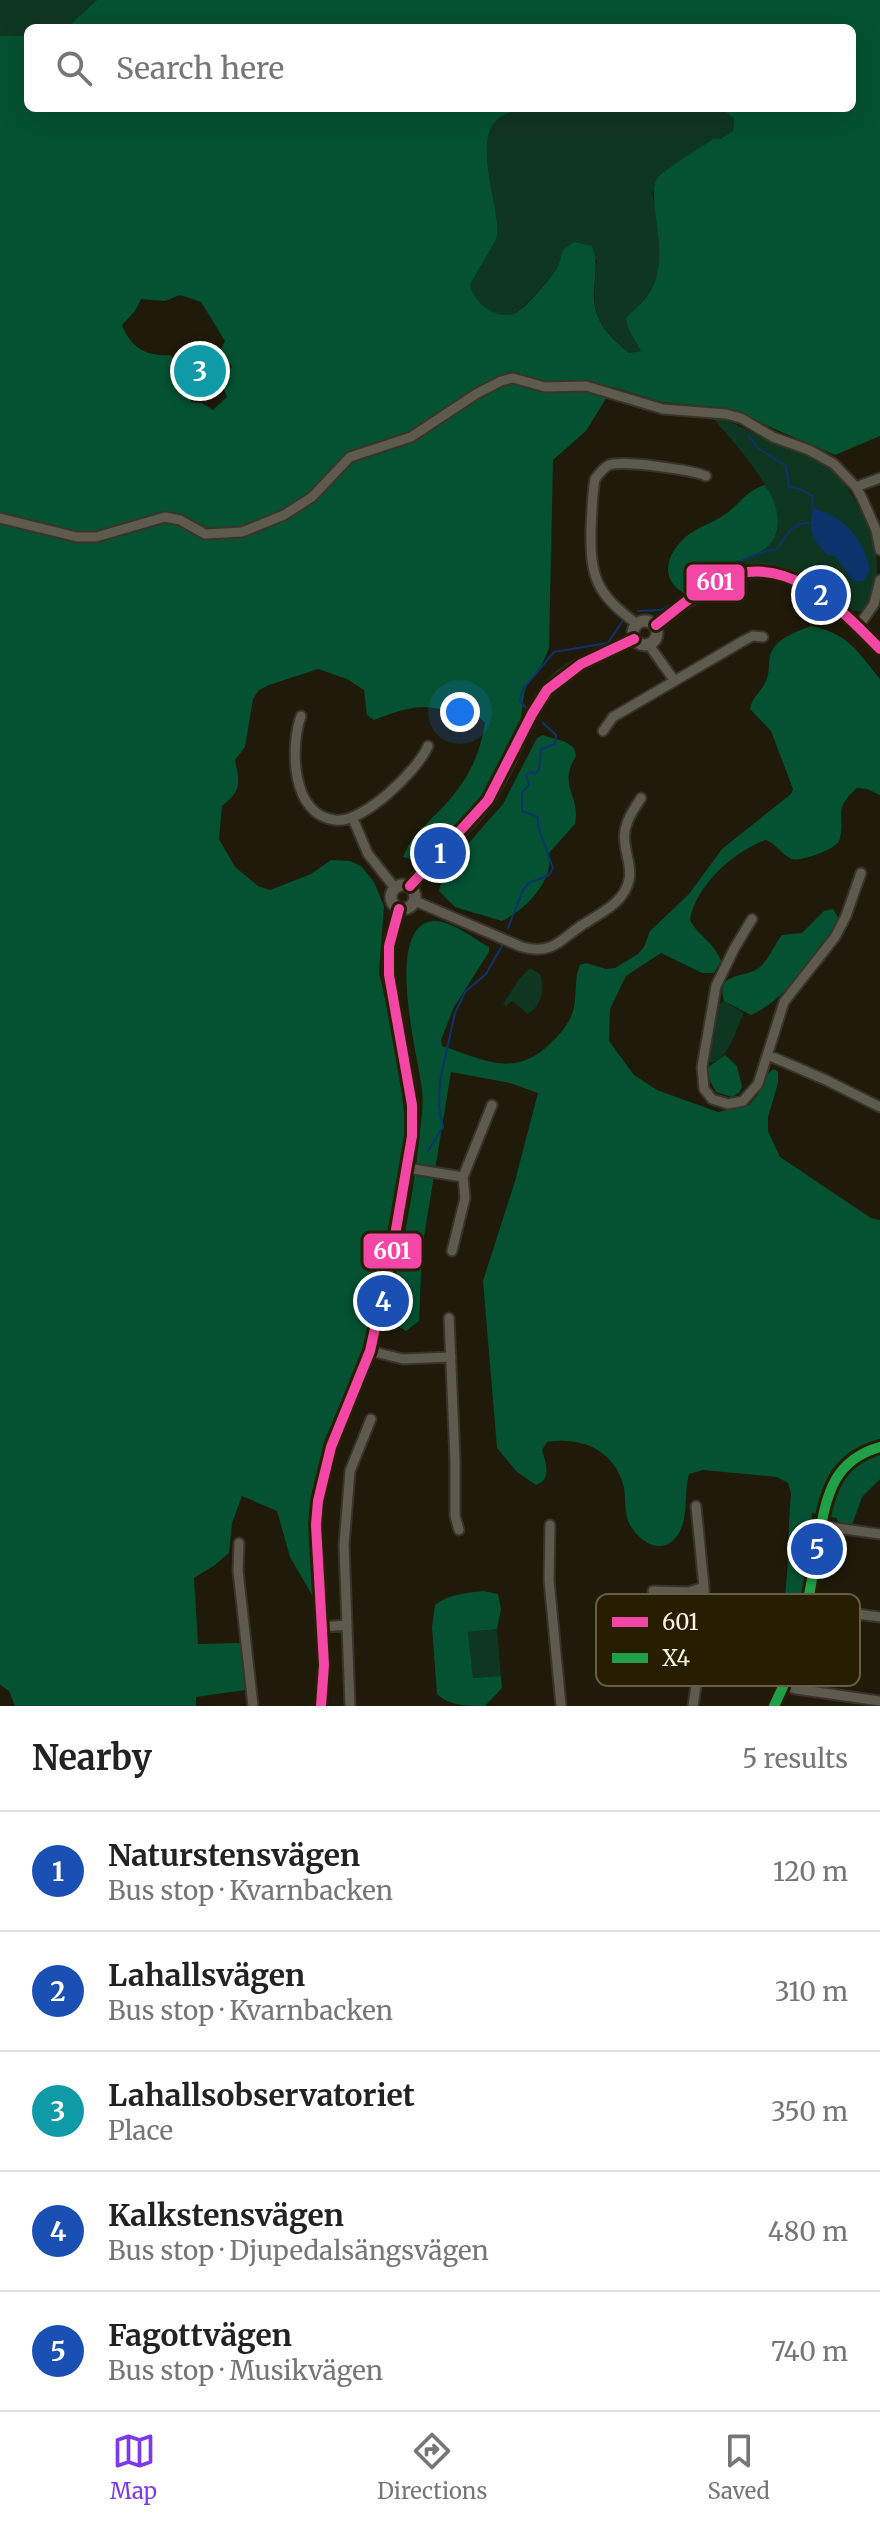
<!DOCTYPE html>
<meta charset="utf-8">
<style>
body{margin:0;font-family:Merriweather,serif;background:#f6f6f6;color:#222}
.you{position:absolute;left:460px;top:712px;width:28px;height:28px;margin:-20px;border:6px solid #fff;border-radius:50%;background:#1a73e8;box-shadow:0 0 0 12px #1a73e833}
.badge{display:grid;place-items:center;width:52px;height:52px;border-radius:50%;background:#7c3aed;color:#fff;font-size:26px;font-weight:700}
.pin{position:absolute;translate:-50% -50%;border:4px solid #fff;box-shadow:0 2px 8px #0006}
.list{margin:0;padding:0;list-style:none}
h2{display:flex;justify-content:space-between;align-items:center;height:104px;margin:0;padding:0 32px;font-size:34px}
h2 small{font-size:26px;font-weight:400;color:#767676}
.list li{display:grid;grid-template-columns:52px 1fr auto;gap:24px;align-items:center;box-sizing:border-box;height:120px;padding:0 32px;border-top:2px solid #e0e0e0}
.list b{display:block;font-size:30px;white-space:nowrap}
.list p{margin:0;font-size:26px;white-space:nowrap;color:#767676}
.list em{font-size:26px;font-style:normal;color:#767676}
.icon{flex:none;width:44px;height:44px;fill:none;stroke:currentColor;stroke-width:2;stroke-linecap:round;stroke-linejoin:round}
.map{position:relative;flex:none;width:880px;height:1706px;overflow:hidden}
.search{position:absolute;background:#fff;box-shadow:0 8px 32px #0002;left:24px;right:24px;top:24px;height:88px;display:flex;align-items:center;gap:20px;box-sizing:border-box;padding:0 28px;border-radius:12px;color:#767676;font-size:30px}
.sheet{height:704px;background:#fff}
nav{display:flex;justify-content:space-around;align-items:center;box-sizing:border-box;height:112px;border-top:2px solid #e0e0e0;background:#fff;font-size:22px;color:#767676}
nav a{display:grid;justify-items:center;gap:4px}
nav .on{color:#7c3aed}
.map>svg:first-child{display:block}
.green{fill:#0f3621}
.forest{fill:#045232;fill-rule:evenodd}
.water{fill:#0d336d}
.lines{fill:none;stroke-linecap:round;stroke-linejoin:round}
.stream{stroke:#0d336d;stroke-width:2}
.minor-casing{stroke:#39342a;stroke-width:13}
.tertiary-casing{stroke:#39342a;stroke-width:15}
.minor{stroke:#5e5a4e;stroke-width:9}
.tertiary{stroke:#5e5a4e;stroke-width:11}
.bus-1-casing{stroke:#271e02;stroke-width:16}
.bus-2-casing{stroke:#271e02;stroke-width:16}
.bus-1{stroke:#f346a5;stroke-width:10}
.bus-2{stroke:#20a148;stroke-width:10}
.key{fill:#271e02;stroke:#665e45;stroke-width:2}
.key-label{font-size:22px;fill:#f9f3e2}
.line-badge{stroke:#271e02;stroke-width:3}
.badge-label{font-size:22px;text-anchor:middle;font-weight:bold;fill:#fff}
</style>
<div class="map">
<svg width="880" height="1706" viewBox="0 0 880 1706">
<rect width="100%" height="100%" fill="#1f1a0a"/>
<!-- green -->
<path class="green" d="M0,0H97L72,26L28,28V36H0Z
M579,108H719L734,118L733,131L671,168L652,193C659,223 667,260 652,289C646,299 634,309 626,318L628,328L642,351L629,353C590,320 592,308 597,260L563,250C561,256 561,263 557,268C552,277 521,312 513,314C492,320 475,302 470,285C475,274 495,245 497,236C502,210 466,128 506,114C531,105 556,119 579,108Z
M712,417C732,421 745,429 763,438C783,448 807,451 825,464C851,482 880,540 877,572C876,585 870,601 862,611C844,615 817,581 799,573C779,564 755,572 738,560C747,557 758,554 766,548C806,516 733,442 712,417Z
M530,968L540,974C545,989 542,1005 528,1014L512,1001L506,1006L503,1004L520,978Z
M724,1001L744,1013C736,1028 730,1058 711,1063L708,1059L717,1005Z
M497,1629L501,1676L473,1678L468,1632Z"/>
<!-- forest -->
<path class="forest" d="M97,0H880V436L835,455L726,408L662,402L613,387L586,431L553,460L549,648C546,655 543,663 539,670C536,676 530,680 527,685C522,696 523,710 520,722C504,769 464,837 419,861L403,857C410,839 420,830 433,817C463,788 478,764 485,723L476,714C458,713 441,708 424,707C408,707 389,714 374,720L367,715L364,690L347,679L318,669L269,685L259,690L253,699L245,747L235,760C240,784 242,790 222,806L219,839L235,867L258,886L270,890L311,874L331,860L350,861L361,866L374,882L384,906L379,972L397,1052L406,1130L371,1322L356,1369L325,1439L312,1493V1595L290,1557L277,1511L242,1496L232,1523L229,1553L215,1565L194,1578L198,1644L240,1643L245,1690L196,1697V1706H15L9,1691L0,1685V36H28V108H579C556,119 531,105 506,114C466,129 502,210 497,236C495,245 475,274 470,285C475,302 492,319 513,314C523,312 551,278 557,268C560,263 561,256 563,250L574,242L592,246C598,262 595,273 594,290C592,319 607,335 629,353L641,351L628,328L626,318C634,309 646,300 651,290C672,254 645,198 657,179C661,171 702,147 713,139H720L733,131L734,118L719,108H852V28H67ZM180,295L201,302L225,341L219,354L232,366L221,384L227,397L213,410L202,403L191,402L181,371L171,355C147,357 131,348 122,325L135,311L141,299L165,301Z
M765,485C777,502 786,532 766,548C755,557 739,560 727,567C712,575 700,587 684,593C656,577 669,548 691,533C701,526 714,522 724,515C738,506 748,489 765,485Z
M811,626C848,633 858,652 880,679V795L867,789L857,788C831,811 847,816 839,841C836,849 801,862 792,859C782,855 776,844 766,840C735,850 695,886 690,920C698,936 715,943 721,961L714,973H702L661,953L626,976L610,1009L609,1041L634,1075L657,1090L718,1112L749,1105L757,1096L767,1074L774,1069L778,1072V1083L768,1117V1131L780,1157L871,1218L880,1220V1479L862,1497L852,1525L841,1526L836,1518L812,1513C806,1565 803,1620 782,1668L777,1670C767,1653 778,1633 782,1614C790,1575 787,1533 791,1493L788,1483L777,1477L703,1470L689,1474C684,1492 688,1512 681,1529C668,1557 643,1547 630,1525C624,1514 626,1500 624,1488C616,1451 582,1436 547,1442L542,1450C546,1463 552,1479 536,1485L517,1472L497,1448L483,1281L515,1181L538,1093L510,1083L451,1072L422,1249L419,1321L406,1331L389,1321L388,1313C400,1255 414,1197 419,1138C421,1122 424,1105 422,1089C417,1052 389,947 423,924C442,912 472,938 489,947V952L454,1007L441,1040L442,1046C486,1060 513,1079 551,1043C561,1033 571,1022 574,1007C577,992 574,979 580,965L586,963L606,969L615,968L638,954L644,947L650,931L689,894L722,849L791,794L793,789L771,731L750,709C752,697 761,692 766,681C770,672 768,665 770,656C775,638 796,632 811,626Z
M542,735L566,742L574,748L576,756C557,787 581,795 575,824L549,853C554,881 526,909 502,921L455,907L439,891L444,871L503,804L537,738Z
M833,909L840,921C823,951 783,1002 751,1015L724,1001C715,970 747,979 760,967C769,959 774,945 782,935L802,933L824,911Z
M725,1055L737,1066L742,1087L739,1093L732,1097L716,1092L708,1077V1067Z
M483,1591L498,1594L501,1609L497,1629L468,1632L473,1678L501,1676L502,1688L485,1706C467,1706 449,1706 437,1694L432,1627L435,1605C449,1594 466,1593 483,1591Z"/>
<!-- water -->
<path class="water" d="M813,508C844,517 862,537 870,569L864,581H853L835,556L827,555C811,537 808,532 813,508Z"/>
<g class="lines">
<!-- stream -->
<path class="stream" d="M749,436L758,448L786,466L789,487L800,489L812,496L813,508
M704,583C725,568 750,553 777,549C787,536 791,522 810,523
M638,611L661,610L682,598
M526,708L520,701L523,689L554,652L608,643L622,622
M508,928L523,890L529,883L549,875L553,868L538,826V817L522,811V793L529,785L526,775L531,772L535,774L539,769L541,749L555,744L556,735L543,723
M428,1151L443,1127L439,1106L440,1081L455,1013L465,992L486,974L503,944"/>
<!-- minor casing -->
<g class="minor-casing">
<path id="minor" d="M856,487L880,478
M0,518L77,537H96L165,517L180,520L205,534L242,532L284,515L312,497L350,457L411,437L476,394L501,381L513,378L545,387L586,386L663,409L726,414L741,418L773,437L809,450L834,464L856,487L862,498L876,530L880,550
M637,624C597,594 590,579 591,529C592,512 592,495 595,479C599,474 604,467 609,465C624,460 692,470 706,476
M858,627L874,604L880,580
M649,645L674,680
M301,716C290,747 291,815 335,820C363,824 418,770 428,746
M603,731L613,717L743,641L753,636L763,637
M353,819L368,854L395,888
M415,901L522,947C556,956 562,936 587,922C604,911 624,902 629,880C632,867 626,856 625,843C622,826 632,812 641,798
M752,919L734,949L716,986L702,1067L704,1089L712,1099L728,1104L743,1101L758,1084L784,1002L835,937L846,916L861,873
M768,1055L826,1080L880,1107
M407,1168L463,1177
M452,1251L465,1198L463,1177L492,1105
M449,1318L455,1460V1516L459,1530
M370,1351L403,1359L451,1357
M550,1525L549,1580L561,1706
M822,1526L880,1534
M239,1543L238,1571L253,1706
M653,1591L689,1592L704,1587
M806,1607L880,1617
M323,1627L346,1625
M640,1669L697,1681
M784,1685L796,1689L880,1701
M350,1706L344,1545L350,1471L371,1419
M693,1706L705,1627L704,1587L696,1506"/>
</g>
<!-- tertiary casing -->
<g class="tertiary-casing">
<path id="tertiary" d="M633 633a12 12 0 1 1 24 0a12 12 0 1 1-24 0Z
M656,625C676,610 699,591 722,579C784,548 841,608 880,649
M391 897a12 12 0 1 1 24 0a12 12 0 1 1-24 0Z
M410,886C433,855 465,832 488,800C509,769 519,734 539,702C559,669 600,654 634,639
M321,1706L324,1665L316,1525L318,1501L331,1447L370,1351L393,1247L412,1136V1105L389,975V946L399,909
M774,1706C802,1658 808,1599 818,1545C822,1524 825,1498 836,1479C845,1463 862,1451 880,1447"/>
</g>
<!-- minor -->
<use href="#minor" class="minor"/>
<!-- tertiary -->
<use href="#tertiary" class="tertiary"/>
<!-- bus-1 casing -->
<g class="bus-1-casing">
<path id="bus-1" d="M656,625C677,609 698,590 722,579C786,551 839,607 880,649
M410,886L488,800L532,714L547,690L581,664L634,639
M321,1706L324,1665L316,1525L318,1501L331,1447L370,1351L393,1247L412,1136V1105L389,975V946L399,909"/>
</g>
<!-- bus-2 casing -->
<g class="bus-2-casing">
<path id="bus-2" d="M774,1706C797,1661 806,1613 815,1563C820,1536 822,1504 836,1479C846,1462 862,1452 880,1447"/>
</g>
<!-- bus-1 -->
<use href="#bus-1" class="bus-1"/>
<!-- bus-2 -->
<use href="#bus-2" class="bus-2"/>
</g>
<!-- legend -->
<rect x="596" y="1594" width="264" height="92" rx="12" class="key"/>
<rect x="612" y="1617" width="36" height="10" fill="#f346a5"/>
<rect x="612" y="1653" width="36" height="10" fill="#20a148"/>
<g class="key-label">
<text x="662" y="1630">601</text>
<text x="662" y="1666">X4</text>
</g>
<g class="line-badge">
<rect x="685" y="563" width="61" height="39" rx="8" fill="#f346a5"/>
<rect x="362" y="1232" width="61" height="38" rx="8" fill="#f346a5"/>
</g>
<g class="badge-label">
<text x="715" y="590">601</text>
<text x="392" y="1259">601</text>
</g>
</svg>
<div class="you"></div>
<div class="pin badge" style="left:440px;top:853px;background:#1a4fb4">1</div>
<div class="pin badge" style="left:821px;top:595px;background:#1a4fb4">2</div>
<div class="pin badge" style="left:200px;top:371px;background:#0f9aa8">3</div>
<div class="pin badge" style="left:383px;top:1301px;background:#1a4fb4">4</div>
<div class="pin badge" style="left:817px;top:1549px;background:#1a4fb4">5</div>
<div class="search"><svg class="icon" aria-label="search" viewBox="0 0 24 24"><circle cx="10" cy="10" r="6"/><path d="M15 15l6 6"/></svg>Search here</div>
</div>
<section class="sheet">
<h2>Nearby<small>5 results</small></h2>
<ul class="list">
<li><span class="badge" style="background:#1a4fb4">1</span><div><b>Naturstensvägen</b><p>Bus stop · Kvarnbacken</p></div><em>120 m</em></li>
<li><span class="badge" style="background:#1a4fb4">2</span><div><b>Lahallsvägen</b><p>Bus stop · Kvarnbacken</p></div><em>310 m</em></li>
<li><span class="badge" style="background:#0f9aa8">3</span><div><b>Lahallsobservatoriet</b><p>Place</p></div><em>350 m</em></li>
<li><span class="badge" style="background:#1a4fb4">4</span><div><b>Kalkstensvägen</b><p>Bus stop · Djupedalsängsvägen</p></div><em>480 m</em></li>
<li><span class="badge" style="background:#1a4fb4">5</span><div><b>Fagottvägen</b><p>Bus stop · Musikvägen</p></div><em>740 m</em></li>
</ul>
</section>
<nav>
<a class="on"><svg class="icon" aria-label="map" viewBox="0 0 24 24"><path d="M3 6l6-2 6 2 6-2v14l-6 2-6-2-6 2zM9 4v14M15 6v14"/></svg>Map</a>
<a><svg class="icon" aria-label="directions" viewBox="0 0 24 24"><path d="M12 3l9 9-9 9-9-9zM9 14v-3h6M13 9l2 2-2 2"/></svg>Directions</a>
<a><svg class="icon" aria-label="saved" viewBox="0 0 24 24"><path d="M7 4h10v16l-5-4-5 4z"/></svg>Saved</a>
</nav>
